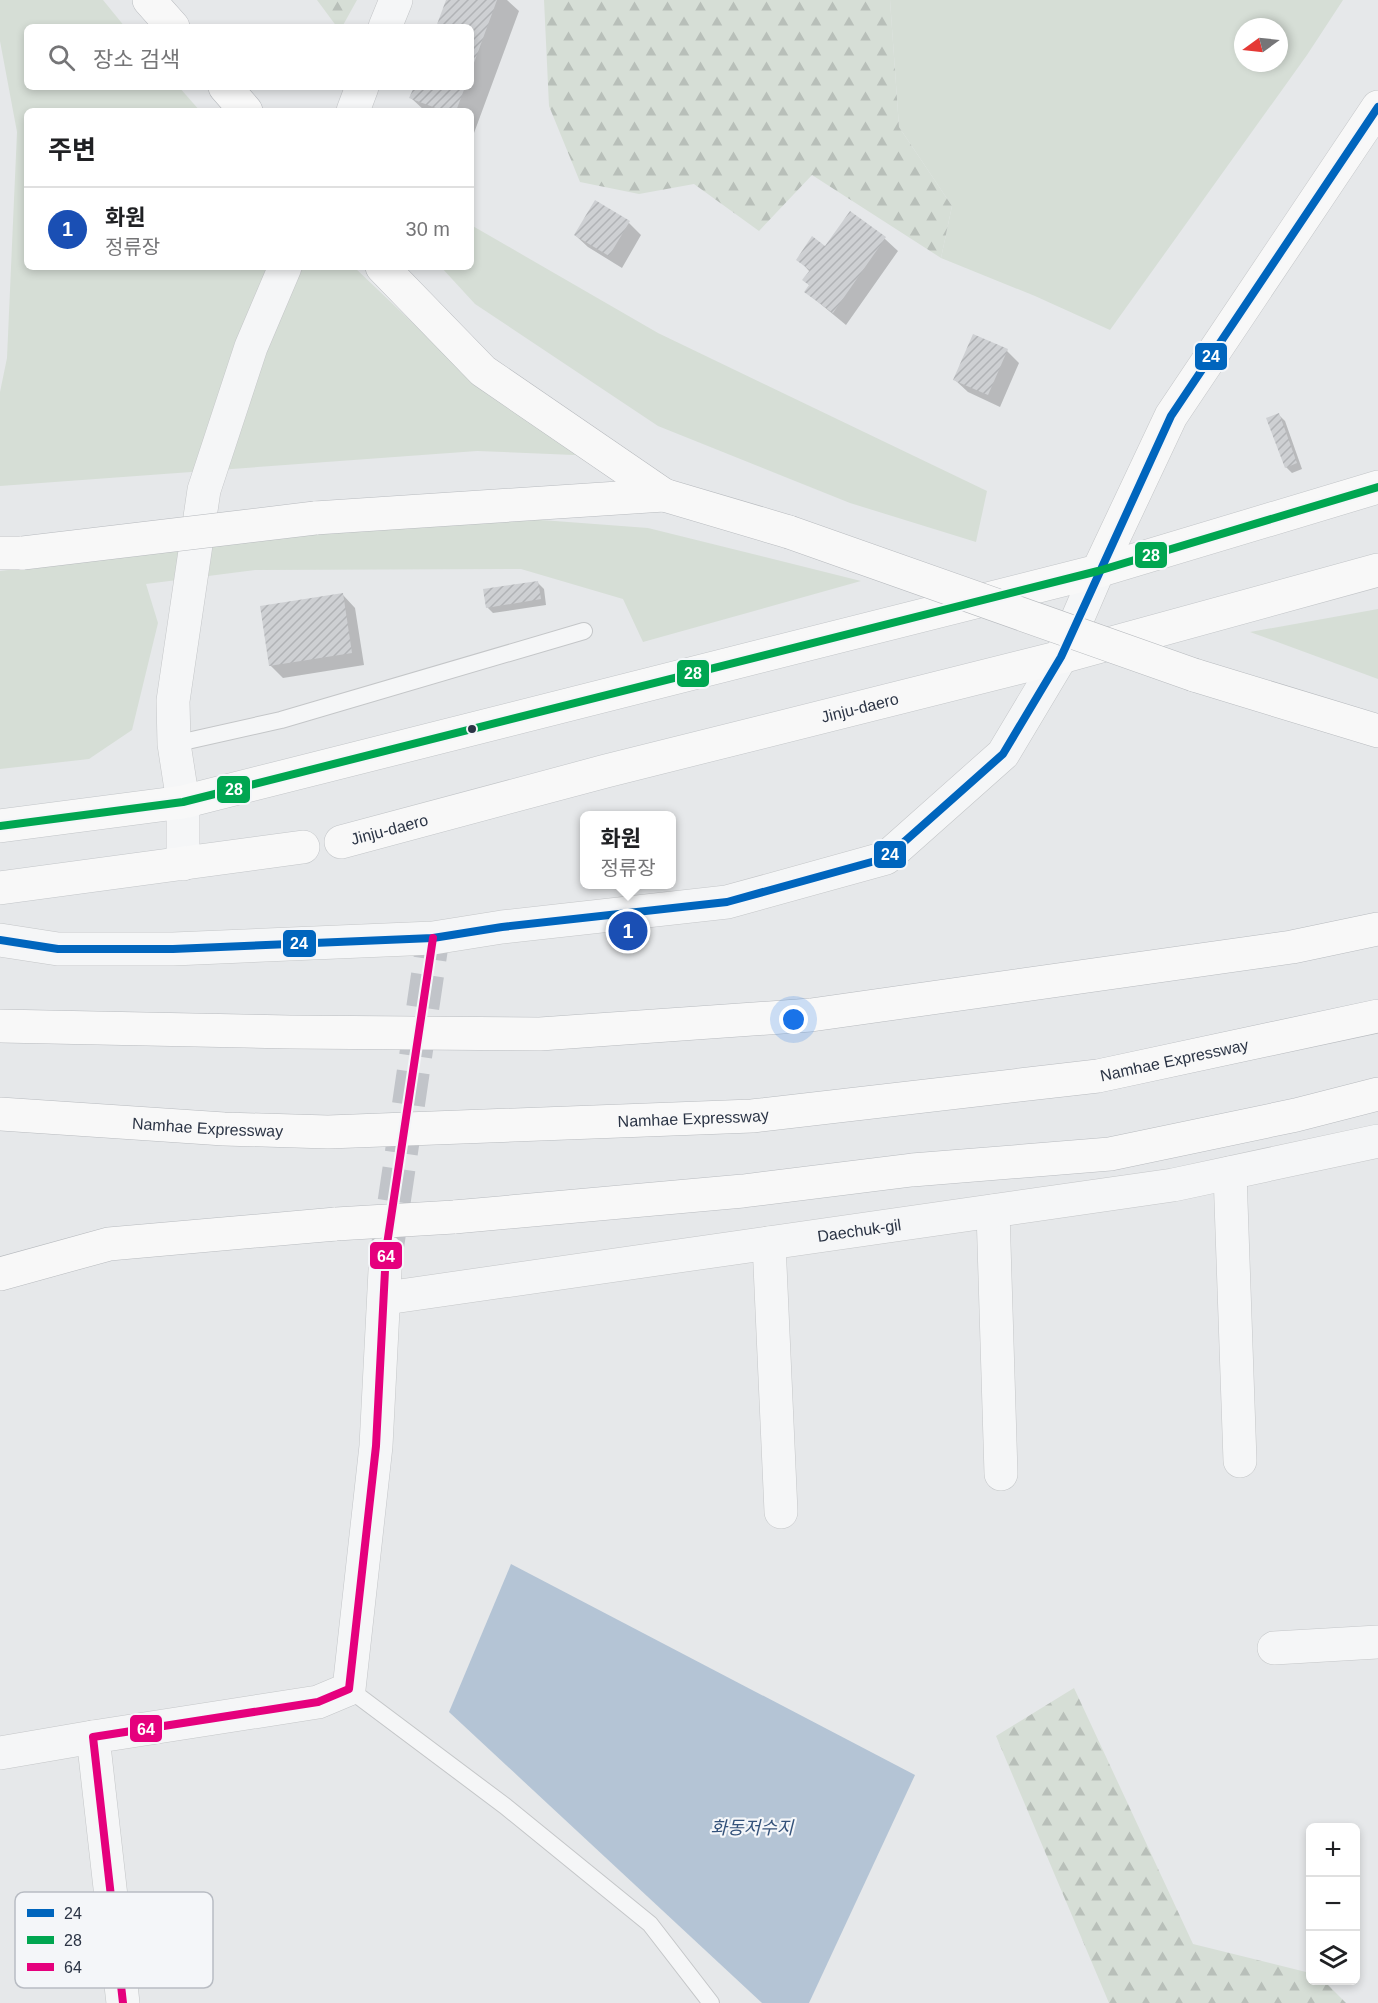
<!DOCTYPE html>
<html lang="ko">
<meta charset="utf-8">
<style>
body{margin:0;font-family:Helvetica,"Noto Sans KR",sans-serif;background:#f2f2f2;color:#202124}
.controls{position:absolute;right:18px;bottom:18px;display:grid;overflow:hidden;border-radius:9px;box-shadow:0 3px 9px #0003}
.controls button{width:54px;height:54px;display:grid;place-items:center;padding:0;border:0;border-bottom:2px solid #e0e0e0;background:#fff;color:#202124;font:30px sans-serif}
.compass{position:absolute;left:1234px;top:18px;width:54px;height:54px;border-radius:50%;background:#fff;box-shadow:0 3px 9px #0003;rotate:255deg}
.you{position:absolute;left:794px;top:1020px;width:21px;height:21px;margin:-15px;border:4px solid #fff;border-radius:50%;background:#1a73e8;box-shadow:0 0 0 9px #1a73e833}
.badge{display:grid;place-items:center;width:39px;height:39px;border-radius:50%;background:#6c737f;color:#fff;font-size:20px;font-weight:700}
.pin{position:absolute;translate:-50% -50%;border:3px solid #fff;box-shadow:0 2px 6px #0006}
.popup{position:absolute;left:580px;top:811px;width:96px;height:78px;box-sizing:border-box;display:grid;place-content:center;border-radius:9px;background:#fff;filter:drop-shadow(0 2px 4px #0005);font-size:20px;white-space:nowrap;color:#757577}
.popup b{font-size:22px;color:#202124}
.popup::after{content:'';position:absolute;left:50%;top:100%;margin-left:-12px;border:12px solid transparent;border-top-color:#fff}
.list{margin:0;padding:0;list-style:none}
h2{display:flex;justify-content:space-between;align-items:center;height:78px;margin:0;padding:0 24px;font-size:26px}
h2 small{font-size:20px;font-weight:400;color:#757577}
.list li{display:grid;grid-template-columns:39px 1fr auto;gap:18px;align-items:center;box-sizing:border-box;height:84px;padding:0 24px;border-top:2px solid #e0e0e0}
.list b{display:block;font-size:22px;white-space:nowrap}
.list p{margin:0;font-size:20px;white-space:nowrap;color:#757577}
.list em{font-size:20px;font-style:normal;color:#757577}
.icon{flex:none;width:33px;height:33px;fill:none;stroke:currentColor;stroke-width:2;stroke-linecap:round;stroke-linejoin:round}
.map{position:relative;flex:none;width:1378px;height:2003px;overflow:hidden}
.search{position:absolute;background:#fff;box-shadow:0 3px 9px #0003;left:24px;top:24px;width:450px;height:66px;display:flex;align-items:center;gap:15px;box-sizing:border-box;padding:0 21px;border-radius:9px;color:#757577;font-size:22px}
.panel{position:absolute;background:#fff;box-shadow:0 3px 9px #0003;left:24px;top:108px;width:450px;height:162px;border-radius:9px}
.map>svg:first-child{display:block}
.green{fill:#d6ded6;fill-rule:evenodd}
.forest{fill:url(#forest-firs)}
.water{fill:#b4c4d5}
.shadow{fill:#0003}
.building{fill:url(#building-hatch)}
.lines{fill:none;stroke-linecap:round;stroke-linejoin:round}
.minor-tunnel{stroke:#c1c4c9;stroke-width:33;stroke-dasharray:33 16;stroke-linecap:butt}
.service-casing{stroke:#c4c6c8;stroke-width:18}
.minor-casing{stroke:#c4c6c8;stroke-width:34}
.secondary-casing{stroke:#c4c6c8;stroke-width:34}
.primary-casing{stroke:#c2c5c8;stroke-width:34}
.motorway-casing{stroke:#b8bbbf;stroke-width:34}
.service{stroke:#f5f6f7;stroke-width:16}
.minor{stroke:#f5f6f7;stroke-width:33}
.secondary{stroke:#f8f8f8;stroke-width:33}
.primary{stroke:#f8f8f8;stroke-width:33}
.motorway{stroke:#f8f8f8;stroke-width:33}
.motorway-bridge-casing{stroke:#b8bbbf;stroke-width:34;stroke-linecap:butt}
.motorway-bridge{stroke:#f8f8f8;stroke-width:33}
.bus-1-casing{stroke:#f4f6f9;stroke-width:12}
.bus-2-casing{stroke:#f4f6f9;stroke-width:12}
.bus-3-casing{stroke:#f4f6f9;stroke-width:12}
.bus-1{stroke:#0065bd;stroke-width:8}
.bus-2{stroke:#00a651;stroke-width:8}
.bus-3{stroke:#e5007d;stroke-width:8}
.bus-dot{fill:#2b3445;stroke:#f4f6f9;stroke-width:2}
.labels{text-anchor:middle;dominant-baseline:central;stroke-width:4.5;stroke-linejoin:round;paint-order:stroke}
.street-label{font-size:16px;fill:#2b3445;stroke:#f4f6f9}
.water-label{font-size:18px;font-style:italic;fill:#34527a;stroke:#f4f6f9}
.key{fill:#f4f6f9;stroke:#b8bcc3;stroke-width:1.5}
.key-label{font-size:16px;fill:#2b3445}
.line-badge{stroke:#f4f6f9;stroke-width:2}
.badge-label{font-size:16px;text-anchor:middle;font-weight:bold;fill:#fff}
</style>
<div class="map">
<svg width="1378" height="2003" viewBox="0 0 1378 2003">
<defs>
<pattern id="forest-firs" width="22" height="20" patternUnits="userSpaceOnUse" patternTransform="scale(1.5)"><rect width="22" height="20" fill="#d6ded6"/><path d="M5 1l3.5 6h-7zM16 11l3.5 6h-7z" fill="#b8bfb9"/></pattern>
<pattern id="building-hatch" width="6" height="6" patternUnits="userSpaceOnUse" patternTransform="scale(1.5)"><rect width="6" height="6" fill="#ced0d3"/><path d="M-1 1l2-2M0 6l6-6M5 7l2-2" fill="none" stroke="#b1b3b6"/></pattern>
</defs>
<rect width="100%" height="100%" fill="#e6e8ea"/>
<!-- green -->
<path class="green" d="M0,0H103L125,27H27V87H179L200,111H27V267H354L441,350L598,456L477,451L0,486V392L7,358L17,132L0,41Z
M890,0H1343L1307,55L1110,330L1035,296L941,258L952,206L899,127ZM1243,27H1279V63H1243Z
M471,225L658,333L987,491L976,542L850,503L658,426L475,304L441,267H471Z
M460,514L648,528L861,581L643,642L623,599L521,569L255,570L146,584L158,623L132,730L89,759L0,769V571Z
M1378,609V679L1250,632Z"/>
<!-- forest -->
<path class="forest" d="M317,0H357L342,27H337Z
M544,0H890L899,127L952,206L941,258L812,175L759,231L694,184L639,194L580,182L549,106Z
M1074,1688L1193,1944L1310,1973V1980L1324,1981L1346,2003H1109L996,1736Z"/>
<!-- water -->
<path class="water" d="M511,1564L915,1775L809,2003H762L449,1712Z"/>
<!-- shadow -->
<path class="shadow" d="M448,0H507L519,11L474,133L471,132V111H425L411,98L415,87H471V27H438Z
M850,213L885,239L898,251L846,325L806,292L810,286L804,280L810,272L798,259L825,248Z
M629,223L641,235L622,268L588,247L575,235Z
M1007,351L1019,363L1000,407L968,392L955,380Z
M1279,415L1285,421L1302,469L1292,473L1286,467Z
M538,583L544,589L546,605L493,613L487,607Z
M343,595L355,608L364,665L283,678L270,665Z"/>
<!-- building -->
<path class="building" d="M446,0H497L471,71V27H436Z
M414,87H465L456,111H444L409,98Z
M595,200L630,221L609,256L574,235Z
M850,211L886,237L833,313L804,292L809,285L802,280L810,270L796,260L812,236L825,246Z
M973,334L1008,349L988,395L953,380Z
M1279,413L1297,463L1285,468L1266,418Z
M538,581L541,599L486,608L483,589Z
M343,593L352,653L269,666L260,606Z"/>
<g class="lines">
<!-- minor-tunnel -->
<path class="minor-tunnel" d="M387,1250L433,938"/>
<!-- service casing -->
<g class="service-casing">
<path id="service" d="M174,744L281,720L584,631
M349,1689L505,1806L650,1924L711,2003"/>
</g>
<!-- minor casing -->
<g class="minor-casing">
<g id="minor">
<path d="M385,27L396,0"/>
<path d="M353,111L362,87"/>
<path d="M183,864V802L174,744L173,701L204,490L251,347L285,267"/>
<path d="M0,940L58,949H173L433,938L502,927L727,902L886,858L1003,754L1061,657L1098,571"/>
<path d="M1230,1173L1240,1461"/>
<path d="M993,1211L1001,1474"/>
<path d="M769,1243L781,1512"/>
<path id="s1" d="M386,1298L1173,1185L1378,1141"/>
<path d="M1274,1648L1378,1642"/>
<path d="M0,1753L93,1737"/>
<path d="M123,2003L93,1737L318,1702L349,1689L376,1446L386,1251"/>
</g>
</g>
<!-- secondary casing -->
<g class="secondary-casing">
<path id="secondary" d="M1098,571L1171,416L1378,107"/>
</g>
<!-- primary casing -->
<g class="primary-casing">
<g id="primary">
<path d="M0,826L183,802L1098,571L1378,487"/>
<path id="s2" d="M341,842L606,771L1061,657L1378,570"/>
<path d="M0,888L303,847"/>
</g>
</g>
<!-- motorway casing -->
<g class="motorway-casing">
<g id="motorway">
<path d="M149,0L173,27"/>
<path d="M225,87L246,111"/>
<path d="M382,267L483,371L664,495L789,532"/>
<path d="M315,518L664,495"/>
<path d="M0,553H23"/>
<path d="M1194,675L1378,731"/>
<path d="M0,1026L290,1032L540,1034L811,1015L1292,947L1378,929"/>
<path id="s3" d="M0,1114L224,1129L328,1132L752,1116L1098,1076L1378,1016"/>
<path d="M454,1217L743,1191L912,1170L1110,1154L1296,1115L1378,1094"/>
<path d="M0,1274L109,1244L336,1224"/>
</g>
</g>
<!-- service -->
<use href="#service" class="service"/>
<!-- minor -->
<use href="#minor" class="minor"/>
<!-- secondary -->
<use href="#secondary" class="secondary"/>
<!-- primary -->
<use href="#primary" class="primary"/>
<!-- motorway -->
<use href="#motorway" class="motorway"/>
<!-- motorway-bridge casing -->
<g class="motorway-bridge-casing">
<path id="motorway-bridge" d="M789,532L1194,675
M23,553L315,518
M336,1224L454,1217"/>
</g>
<!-- motorway-bridge -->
<use href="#motorway-bridge" class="motorway-bridge"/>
<!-- bus-1 casing -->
<g class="bus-1-casing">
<path id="bus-1" d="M0,940L58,949H173L433,938L502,927L727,902L886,858L1003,754L1061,657L1171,416L1378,107"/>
</g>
<!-- bus-2 casing -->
<g class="bus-2-casing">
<path id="bus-2" d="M0,826L183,802L1098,571L1378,487"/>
</g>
<!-- bus-3 casing -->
<g class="bus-3-casing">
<path id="bus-3" d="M123,2003L93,1737L318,1702L349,1689L376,1446L386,1251L433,938"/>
</g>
<!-- bus-1 -->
<use href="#bus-1" class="bus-1"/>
<!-- bus-2 -->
<use href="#bus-2" class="bus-2"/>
<!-- bus-3 -->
<use href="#bus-3" class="bus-3"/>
</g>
<!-- markers -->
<circle class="bus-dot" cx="472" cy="729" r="5"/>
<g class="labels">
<!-- street labels -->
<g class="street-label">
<text stroke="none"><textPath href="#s2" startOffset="536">Jinju-daero</textPath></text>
<text stroke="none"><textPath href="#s2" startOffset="50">Jinju-daero</textPath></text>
<text stroke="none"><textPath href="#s3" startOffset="1179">Namhae Expressway</textPath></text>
<text stroke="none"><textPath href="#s3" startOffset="694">Namhae Expressway</textPath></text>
<text stroke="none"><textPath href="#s3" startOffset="208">Namhae Expressway</textPath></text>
<text stroke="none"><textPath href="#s1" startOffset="478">Daechuk-gil</textPath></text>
</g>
<!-- water labels -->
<g class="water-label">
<text x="752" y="1828">화동저수지</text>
</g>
</g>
<!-- legend -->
<rect x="15" y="1892" width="198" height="96" rx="9" class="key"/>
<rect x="27" y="1909" width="27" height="8" fill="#0065bd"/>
<rect x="27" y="1936" width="27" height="8" fill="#00a651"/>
<rect x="27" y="1963" width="27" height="8" fill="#e5007d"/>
<g class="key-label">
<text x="64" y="1919">24</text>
<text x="64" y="1946">28</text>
<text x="64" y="1973">64</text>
</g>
<g class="line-badge">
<rect x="1194" y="342" width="34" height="29" rx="6" fill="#0065bd"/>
<rect x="1134" y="541" width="34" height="28" rx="6" fill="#00a651"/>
<rect x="676" y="659" width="34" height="29" rx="6" fill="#00a651"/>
<rect x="216" y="775" width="35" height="29" rx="6" fill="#00a651"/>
<rect x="873" y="840" width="34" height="29" rx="6" fill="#0065bd"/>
<rect x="282" y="929" width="35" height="29" rx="6" fill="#0065bd"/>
<rect x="369" y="1241" width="34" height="29" rx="6" fill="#e5007d"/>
<rect x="129" y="1714" width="34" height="29" rx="6" fill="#e5007d"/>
</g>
<g class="badge-label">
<text x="1211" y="362">24</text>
<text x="1151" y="561">28</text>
<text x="693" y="679">28</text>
<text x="234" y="795">28</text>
<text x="890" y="860">24</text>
<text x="299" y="949">24</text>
<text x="386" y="1262">64</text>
<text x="146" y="1735">64</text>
</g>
</svg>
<div class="controls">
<button>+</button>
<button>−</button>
<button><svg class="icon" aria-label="layers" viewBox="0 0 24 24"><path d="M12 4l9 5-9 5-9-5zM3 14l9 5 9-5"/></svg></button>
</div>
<svg class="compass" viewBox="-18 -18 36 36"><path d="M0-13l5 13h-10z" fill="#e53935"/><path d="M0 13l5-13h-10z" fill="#757577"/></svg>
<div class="you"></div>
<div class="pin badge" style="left:628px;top:931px;background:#1a4fb4">1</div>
<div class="popup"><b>화원</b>정류장</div>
<div class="search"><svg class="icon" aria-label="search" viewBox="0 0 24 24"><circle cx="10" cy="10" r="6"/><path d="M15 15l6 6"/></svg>장소 검색</div>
<section class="panel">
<h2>주변<small></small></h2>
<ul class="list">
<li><span class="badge" style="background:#1a4fb4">1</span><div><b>화원</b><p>정류장</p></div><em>30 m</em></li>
</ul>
</section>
</div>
